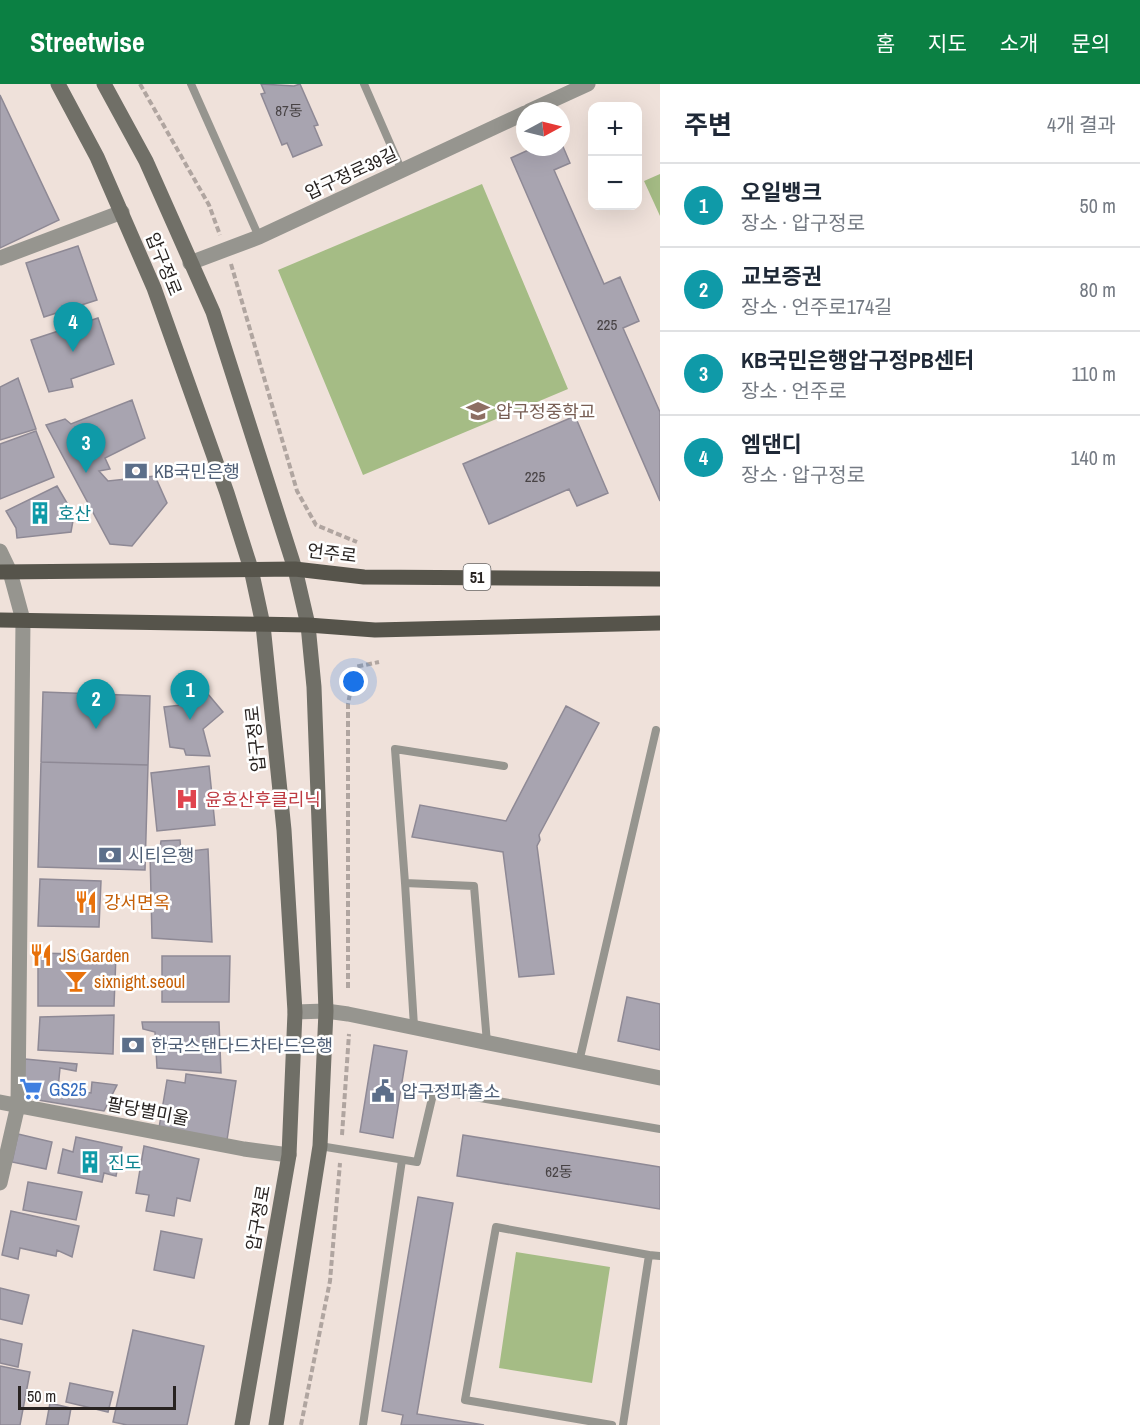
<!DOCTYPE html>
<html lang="ko">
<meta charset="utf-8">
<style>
body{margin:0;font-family:"Archivo Narrow","Noto Sans KR",sans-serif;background:#f6f6f7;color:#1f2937}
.controls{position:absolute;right:18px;top:18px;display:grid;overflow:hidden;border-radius:12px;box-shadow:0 6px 24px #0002}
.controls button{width:54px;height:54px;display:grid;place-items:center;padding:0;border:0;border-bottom:2px solid #e0e1e3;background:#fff;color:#1f2937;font:30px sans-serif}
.compass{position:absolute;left:516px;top:18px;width:54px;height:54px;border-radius:50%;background:#fff;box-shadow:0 6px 24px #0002;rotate:83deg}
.scale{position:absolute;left:18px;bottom:15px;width:158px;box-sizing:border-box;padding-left:6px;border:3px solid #282321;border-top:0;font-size:16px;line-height:21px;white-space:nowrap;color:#282321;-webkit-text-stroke:4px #fff;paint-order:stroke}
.you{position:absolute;left:354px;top:598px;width:21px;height:21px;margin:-15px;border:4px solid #fff;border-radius:50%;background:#1a73e8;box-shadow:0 0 0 9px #1a73e833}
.badge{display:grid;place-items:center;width:39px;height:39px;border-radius:50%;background:#0b8043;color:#fff;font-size:20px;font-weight:700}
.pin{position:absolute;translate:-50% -50px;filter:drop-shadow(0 2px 3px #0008)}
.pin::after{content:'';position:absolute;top:32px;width:21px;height:18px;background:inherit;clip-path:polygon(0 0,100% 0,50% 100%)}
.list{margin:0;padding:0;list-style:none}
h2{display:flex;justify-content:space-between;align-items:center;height:78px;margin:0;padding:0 24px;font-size:26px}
h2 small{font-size:20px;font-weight:400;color:#747a83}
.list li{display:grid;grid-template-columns:39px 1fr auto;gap:18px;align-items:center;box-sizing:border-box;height:84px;padding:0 24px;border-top:2px solid #e0e1e3}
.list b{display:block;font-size:22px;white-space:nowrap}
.list p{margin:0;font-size:20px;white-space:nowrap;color:#747a83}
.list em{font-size:20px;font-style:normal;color:#747a83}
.map{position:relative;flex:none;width:660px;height:1341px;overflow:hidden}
header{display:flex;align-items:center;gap:36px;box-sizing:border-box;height:84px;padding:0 30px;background:#0b8043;color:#fff}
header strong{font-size:28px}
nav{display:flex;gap:33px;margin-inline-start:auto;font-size:21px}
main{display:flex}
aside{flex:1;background:#fff}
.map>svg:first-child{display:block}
.green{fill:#a5bc85}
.building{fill:#a8a4b0;stroke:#8e8995;stroke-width:1.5}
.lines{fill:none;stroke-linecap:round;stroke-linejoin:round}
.path{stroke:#b0a5a0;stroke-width:4;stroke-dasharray:6 3;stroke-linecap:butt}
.service{stroke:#96958f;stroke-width:8}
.minor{stroke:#96958f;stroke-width:15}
.secondary{stroke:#706f67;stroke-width:15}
.primary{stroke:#56544b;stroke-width:15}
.labels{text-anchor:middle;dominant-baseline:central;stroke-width:5;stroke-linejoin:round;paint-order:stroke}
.number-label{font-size:15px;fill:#484345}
.shield{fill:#fff;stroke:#686564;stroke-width:1.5}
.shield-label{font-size:16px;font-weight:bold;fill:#282321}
.street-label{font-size:18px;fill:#282321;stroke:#fff}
.education-label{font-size:18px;fill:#785e54;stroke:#fff;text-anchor:start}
.service-label{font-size:18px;fill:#4e5e75;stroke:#fff;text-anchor:start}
.culture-label{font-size:18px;fill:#0d838f;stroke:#fff;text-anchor:start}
.health-label{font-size:18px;fill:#be3a42;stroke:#fff;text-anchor:start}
.food-label{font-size:18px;fill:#c56008;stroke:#fff;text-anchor:start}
.shop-label{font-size:18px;fill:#366cbe;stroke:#fff;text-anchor:start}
</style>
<header>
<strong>Streetwise</strong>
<nav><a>홈</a><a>지도</a><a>소개</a><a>문의</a></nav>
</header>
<main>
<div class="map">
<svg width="660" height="1341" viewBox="0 0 660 1341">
<rect width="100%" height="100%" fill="#efe1da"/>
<!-- green -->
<path class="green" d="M660,90V132L644,97Z
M482,100L568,305L363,391L278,186Z
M516,1168L610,1183L592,1299L499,1284Z"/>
<!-- building -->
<path class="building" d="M261,0L294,2L300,0L318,41L314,42L322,61L293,73L287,59L282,61L261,10L265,9Z
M0,11L59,136L0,164Z
M561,58L570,79L554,86L604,200L620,193L639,237L623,244L660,328V417L511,74L535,63H561Z
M78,162L97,216L44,233L26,179Z
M98,234L114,280L71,295L73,303L49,308L31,256Z
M18,294L36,345L0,356V303Z
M132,316L145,354L105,374L110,385L99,387L108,397L155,392L167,419L132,462L110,460L46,341L65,335L71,340Z
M575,332L608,409L577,422L569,405L489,440L463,380Z
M36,347L54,393L0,415V360Z
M57,402L74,431L71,448L17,454L16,444L6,427Z
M202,603L223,628L203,645L210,672L186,671L184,665L170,663L164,623L181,621Z
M43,608L150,612L148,681L41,678Z
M566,622L599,639L539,751L540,756L537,762L554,890L519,893L503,768L412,753L420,721L506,737Z
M41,678L148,681L145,786L38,783Z
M209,682L215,741L157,747L151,689Z
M180,756L181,768L208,765L212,858L152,854L150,768L160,764L161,757Z
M40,795L101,797L99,843L38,842Z
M38,869L116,871L114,922H38Z
M162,872H230L229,918H162Z
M627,913L660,920V966L618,957Z
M114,931L113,970L38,966L40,933Z
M142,938H219L221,989L157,984L155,948L143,945Z
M374,961L407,967L393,1054L360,1048Z
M25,975L77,980L76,987L60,984L58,1005L91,1009L92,998L117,1001L104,1027L26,1014L22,1008Z
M186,990L236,997L227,1056L159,1044L167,996L185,999Z
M18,1050L52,1058L46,1085L12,1078Z
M463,1051L660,1083V1125L457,1092Z
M76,1053L122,1063L116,1092L104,1089L102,1098L58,1089L63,1065L73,1068Z
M144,1062L199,1075L190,1117L177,1114L174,1132L146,1127L149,1111L136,1109Z
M28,1098L82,1108L76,1136L23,1126Z
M418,1113L453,1119L417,1330L484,1341H401L403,1331L382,1327Z
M11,1127L79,1142L72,1173L57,1166L56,1172L20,1164L18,1175L2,1171Z
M161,1147L202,1155L194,1194L154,1186Z
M0,1204L29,1211L22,1240L0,1235Z
M133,1246L204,1262L187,1341H127L113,1338Z
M0,1255L22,1260L18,1283L0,1279Z
M0,1282L30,1288L20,1341H0Z
M70,1299L113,1308L108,1328L66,1318Z
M50,1319L71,1324L68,1341H46Z"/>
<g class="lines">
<!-- path -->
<path class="path" d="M140,0L209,121L220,151
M231,180L297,407L316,441L357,458
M348,904V620L355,583L379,578
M342,1051L349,950
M301,1341L330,1197L340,1079"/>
<!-- service -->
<path class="service" d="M191,0L259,153
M364,0L402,87
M405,799L395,665L504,682
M414,942L405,799L474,802L487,959
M579,978L656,646
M320,1062L417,1078L434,1006L660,1045
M649,1171L660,1172
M363,1341L402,1076
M612,1341L465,1316L496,1143L649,1171L623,1341"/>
<!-- minor -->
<path class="minor" d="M529,27L588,0
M0,174L122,128
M190,179L259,153L525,29
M0,467L10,488L23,536L18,1021L0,1099
M295,928L326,927L348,930L660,994
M0,1018L244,1065L289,1071"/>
<!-- secondary -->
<path class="secondary" d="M58,0L97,73L154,204L227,409L251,485L263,541L284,746L295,928L289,1071L242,1341
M104,0L146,77L213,228L295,485L308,541L314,603L326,927L320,1062L276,1341"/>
<!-- primary -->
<path class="primary" d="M0,488L295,485L364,493L660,495
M0,536L308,541L375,546L660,539"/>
</g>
<!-- icons -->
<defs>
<g id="school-bare" transform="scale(1.8)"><path d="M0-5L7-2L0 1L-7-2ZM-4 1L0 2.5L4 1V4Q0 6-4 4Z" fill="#8d6e63" stroke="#fff" stroke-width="2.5" paint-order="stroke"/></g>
<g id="bank-bare" transform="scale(1.8)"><path d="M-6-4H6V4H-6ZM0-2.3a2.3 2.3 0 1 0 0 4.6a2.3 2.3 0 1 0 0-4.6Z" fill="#5c6f8a" stroke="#fff" stroke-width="2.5" paint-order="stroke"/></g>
<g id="building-bare" transform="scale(1.8)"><path d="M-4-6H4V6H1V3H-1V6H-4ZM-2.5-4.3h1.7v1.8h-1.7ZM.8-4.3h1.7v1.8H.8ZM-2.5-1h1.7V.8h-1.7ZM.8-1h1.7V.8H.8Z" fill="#0f9aa8" stroke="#fff" stroke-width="2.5" paint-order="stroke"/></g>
<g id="hospital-bare" transform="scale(1.8)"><path d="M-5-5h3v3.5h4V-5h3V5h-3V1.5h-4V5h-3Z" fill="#e0444e" stroke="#fff" stroke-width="2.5" paint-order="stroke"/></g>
<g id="restaurant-bare" transform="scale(1.8)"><path d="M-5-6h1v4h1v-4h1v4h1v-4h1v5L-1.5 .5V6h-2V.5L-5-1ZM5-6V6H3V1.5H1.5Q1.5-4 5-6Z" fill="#e8710a" stroke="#fff" stroke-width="2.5" paint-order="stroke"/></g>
<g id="bar-bare" transform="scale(1.8)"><path d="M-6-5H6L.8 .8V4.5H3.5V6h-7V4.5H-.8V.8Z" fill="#e8710a" stroke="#fff" stroke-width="2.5" paint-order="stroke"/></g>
<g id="supermarket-bare" transform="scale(1.8)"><path d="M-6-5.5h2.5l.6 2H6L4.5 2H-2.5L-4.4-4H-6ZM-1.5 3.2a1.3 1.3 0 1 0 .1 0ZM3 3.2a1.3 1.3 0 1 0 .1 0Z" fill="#3f7fe0" stroke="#fff" stroke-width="2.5" paint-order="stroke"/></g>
<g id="civic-bare" transform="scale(1.8)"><path d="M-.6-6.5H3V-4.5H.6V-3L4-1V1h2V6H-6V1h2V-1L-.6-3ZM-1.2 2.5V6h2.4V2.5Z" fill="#5c6f8a" stroke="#fff" stroke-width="2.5" paint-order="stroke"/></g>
</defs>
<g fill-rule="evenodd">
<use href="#school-bare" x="478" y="327"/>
<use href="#bank-bare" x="136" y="387"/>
<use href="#building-bare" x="40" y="429"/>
<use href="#hospital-bare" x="187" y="715"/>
<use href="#bank-bare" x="110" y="771"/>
<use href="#restaurant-bare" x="86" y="818"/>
<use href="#restaurant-bare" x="41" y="871"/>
<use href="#bar-bare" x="76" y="897"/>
<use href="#bank-bare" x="133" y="961"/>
<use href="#supermarket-bare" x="31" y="1005"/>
<use href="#civic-bare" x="383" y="1007"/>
<use href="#building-bare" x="90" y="1078"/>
</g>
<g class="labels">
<!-- number labels -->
<g class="number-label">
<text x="289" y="26">87동</text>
<text x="607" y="240">225</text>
<text x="535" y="392">225</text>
<text x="559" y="1087">62동</text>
</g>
<!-- shield labels -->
<rect class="shield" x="463.5" y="480" width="27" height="26" rx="4.5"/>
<g class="shield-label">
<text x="477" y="493">51</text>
</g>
<!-- street labels -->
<g class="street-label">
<text transform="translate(351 89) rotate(-25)">압구정로39길</text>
<text transform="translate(164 180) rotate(68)">압구정로</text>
<text transform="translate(332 469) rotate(7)">언주로</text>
<text transform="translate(255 655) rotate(-96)">압구정로</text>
<text transform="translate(148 1027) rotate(11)">팔당별미울</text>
<text transform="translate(258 1134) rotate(-80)">압구정로</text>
</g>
<!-- education labels -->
<g class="education-label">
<text x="496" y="327">압구정중학교</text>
</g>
<!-- service labels -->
<g class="service-label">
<text x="154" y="387">KB국민은행</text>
<text x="128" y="771">시티은행</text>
<text x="151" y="961">한국스탠다드차타드은행</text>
<text x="401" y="1007">압구정파출소</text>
</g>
<!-- culture labels -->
<g class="culture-label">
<text x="58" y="429">호산</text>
<text x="108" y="1078">진도</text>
</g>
<!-- health labels -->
<g class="health-label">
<text x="205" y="715">윤호산후클리닉</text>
</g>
<!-- food labels -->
<g class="food-label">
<text x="104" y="818">강서면옥</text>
<text x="59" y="871">JS Garden</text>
<text x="94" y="897">sixnight.seoul</text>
</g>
<!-- shop labels -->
<g class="shop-label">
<text x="49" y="1005">GS25</text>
</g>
</g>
</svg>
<div class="controls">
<button>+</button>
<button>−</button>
</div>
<svg class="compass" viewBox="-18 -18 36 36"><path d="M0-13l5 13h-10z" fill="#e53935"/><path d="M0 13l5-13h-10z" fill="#747a83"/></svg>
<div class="scale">50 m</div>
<div class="you"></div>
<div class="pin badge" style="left:190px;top:636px;background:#0f9aa8">1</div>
<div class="pin badge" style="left:96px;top:645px;background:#0f9aa8">2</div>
<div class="pin badge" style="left:86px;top:389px;background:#0f9aa8">3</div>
<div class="pin badge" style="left:73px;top:268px;background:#0f9aa8">4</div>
</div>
<aside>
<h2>주변<small>4개 결과</small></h2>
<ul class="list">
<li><span class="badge" style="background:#0f9aa8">1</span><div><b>오일뱅크</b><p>장소 · 압구정로</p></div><em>50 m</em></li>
<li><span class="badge" style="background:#0f9aa8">2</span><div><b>교보증권</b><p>장소 · 언주로174길</p></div><em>80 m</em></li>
<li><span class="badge" style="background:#0f9aa8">3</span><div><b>KB국민은행압구정PB센터</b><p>장소 · 언주로</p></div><em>110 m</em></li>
<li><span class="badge" style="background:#0f9aa8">4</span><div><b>엠댄디</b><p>장소 · 압구정로</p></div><em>140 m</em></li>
</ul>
</aside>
</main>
